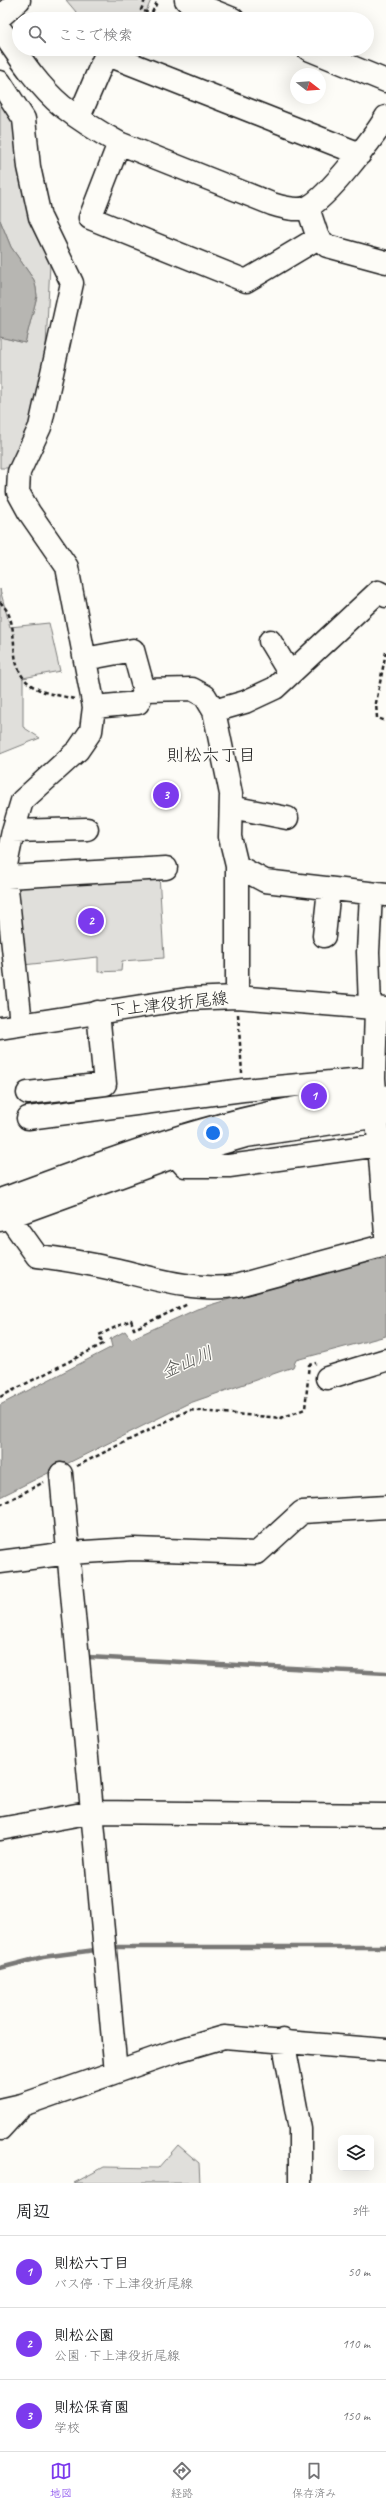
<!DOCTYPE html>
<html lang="ja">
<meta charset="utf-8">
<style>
body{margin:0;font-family:Caveat,"Klee One",sans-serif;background:#f2f2f2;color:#202124}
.controls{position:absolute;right:12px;bottom:12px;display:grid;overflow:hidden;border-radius:6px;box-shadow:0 4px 16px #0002}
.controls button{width:36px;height:36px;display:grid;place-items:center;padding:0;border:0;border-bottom:1px solid #e0e0e0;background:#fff;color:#202124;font:20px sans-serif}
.compass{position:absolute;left:290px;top:68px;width:36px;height:36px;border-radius:50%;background:#fff;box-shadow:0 4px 16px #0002;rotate:107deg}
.you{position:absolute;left:213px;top:1133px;width:14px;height:14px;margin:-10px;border:3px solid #fff;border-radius:50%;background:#1a73e8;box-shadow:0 0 0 6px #1a73e833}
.badge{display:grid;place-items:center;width:26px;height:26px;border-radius:50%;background:#7c3aed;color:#fff;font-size:13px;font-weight:700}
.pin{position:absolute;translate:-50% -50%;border:2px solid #fff;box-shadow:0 1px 4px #0006}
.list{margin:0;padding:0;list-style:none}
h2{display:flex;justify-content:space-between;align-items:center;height:52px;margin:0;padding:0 16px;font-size:17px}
h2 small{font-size:13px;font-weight:400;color:#757577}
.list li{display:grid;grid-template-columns:26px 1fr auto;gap:12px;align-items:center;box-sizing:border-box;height:72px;padding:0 16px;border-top:1px solid #e0e0e0}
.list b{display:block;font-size:15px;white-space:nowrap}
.list p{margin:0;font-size:13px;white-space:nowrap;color:#757577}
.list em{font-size:13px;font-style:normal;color:#757577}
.icon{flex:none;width:22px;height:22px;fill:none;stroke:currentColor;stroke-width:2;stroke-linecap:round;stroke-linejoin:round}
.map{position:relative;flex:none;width:386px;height:2183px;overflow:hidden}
.search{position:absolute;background:#fff;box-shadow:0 4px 16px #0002;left:12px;right:12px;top:12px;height:44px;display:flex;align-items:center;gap:10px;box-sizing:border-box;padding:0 14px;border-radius:22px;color:#757577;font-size:15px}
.sheet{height:268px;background:#fff}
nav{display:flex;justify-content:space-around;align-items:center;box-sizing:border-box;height:56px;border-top:1px solid #e0e0e0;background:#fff;font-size:11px;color:#757577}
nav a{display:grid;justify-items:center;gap:2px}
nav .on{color:#7c3aed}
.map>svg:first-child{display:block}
.green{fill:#e0dfdb;stroke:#7e7e7c}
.water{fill:#b7b6b2;stroke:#797876}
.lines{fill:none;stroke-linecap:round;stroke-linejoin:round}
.stream{stroke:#797876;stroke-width:4.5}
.minor-casing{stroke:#1c1c1c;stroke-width:25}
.major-casing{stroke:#1c1c1c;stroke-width:25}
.path{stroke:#1c1c1c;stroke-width:2.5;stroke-dasharray:4 3;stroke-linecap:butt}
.minor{stroke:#fdfcf7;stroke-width:22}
.major{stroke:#fdfcf7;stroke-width:22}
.labels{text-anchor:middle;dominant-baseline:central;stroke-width:3;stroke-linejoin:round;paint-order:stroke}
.street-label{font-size:17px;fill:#1c1c1c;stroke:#fdfcf7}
.neighbourhood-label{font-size:18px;fill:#1c1c1c;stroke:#fdfcf7}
.water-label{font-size:18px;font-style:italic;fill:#5a5a58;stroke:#fdfcf7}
</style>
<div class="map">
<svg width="386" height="2183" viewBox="0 0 386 2183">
<rect width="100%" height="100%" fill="#fdfcf7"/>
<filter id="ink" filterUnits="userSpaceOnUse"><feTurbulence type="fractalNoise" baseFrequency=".025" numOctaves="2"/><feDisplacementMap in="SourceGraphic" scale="8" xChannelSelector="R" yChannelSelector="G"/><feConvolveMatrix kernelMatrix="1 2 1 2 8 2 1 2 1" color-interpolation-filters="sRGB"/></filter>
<g filter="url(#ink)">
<!-- green -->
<path class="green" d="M66,0H151L143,19H82Z
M0,99L12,117L33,222L50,264L45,366L32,424L11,468H0V337L25,343L37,296L36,288L34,280L11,247L0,220Z
M0,589L10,627L49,623L60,671L23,678V727L40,738L0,754Z
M159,874L164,958L122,961L121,971L98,972V957L23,965L18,884Z
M178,2145L199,2163L200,2183H74L104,2167L158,2168Z"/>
<!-- water -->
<path class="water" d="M0,220L11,247L34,280L36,288L37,296L25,343L0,337Z
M386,1259V1336L296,1360L293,1367L187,1404L0,1497V1405L112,1347L110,1339L125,1331L131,1339L197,1309L328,1269Z"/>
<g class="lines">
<!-- stream -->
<path class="stream" d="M88,1657L386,1673
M114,1947H386
M0,1968L43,1957L95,1950"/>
<!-- minor casing -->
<g class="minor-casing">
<path id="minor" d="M186,0L233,19
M0,17L19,0
M0,29C18,55 37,85 62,106C80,120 99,132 119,143L272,204C282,207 298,212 308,207C326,199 375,136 386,117
M308,49L386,81
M0,82L24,119L29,167L40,217L72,283L40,427L19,472L18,492L29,512L67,567L94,707L91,731L78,750L22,801L13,831L5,870L21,1024
M79,117L106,54L360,154
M119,143L90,218L246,281L318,238
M308,208L318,238L327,246L386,262
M270,641L290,674
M85,659L133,650L144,690
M94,707L138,703L144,690L192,689L205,696L214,711L231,794L230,837L237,866V997
M214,711L245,702L275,688L378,592L386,596
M231,807L287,818
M13,831L87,829
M237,866L265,881L386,895
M7,877L166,868
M324,936L329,889
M370,1007L368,952L371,894
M376,1008L374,1078L386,1235
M28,1093L105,1084L98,1012
M28,1118L243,1090L374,1078
M176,1156L185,1166H229L379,1145
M0,1200C108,1161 214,1118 329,1103C348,1101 367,1098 386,1097
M0,1204L37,1256C65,1259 91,1264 118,1270C155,1279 197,1292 235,1286L386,1245
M0,1220L176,1156L246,1136L386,1115
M327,1378L386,1360
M61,1474L116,2072
M0,1562L69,1553L133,1549L257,1553L302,1512L386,1507
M0,1829L93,1812L386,1815
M283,2040L300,2129V2183
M0,2110L22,2105L173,2052L224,2037L386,2050
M0,2129L22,2105"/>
</g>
<!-- major casing -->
<g class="major-casing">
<path id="major" d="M0,1028L187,999L237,997L386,1009"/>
</g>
<!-- path -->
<path class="path" d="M145,0L141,10L151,14
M149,19L158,0
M0,602C26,627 0,669 36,688C48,695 61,695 74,699
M386,652L376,703L377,718L386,721
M238,1014L242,1073
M308,1373L309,1365L316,1363
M0,1397L103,1344L99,1335L131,1320L134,1329L188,1304
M77,1466L189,1410L281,1418L305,1409L308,1379
M0,1505L44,1482"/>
<!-- minor -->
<use href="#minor" class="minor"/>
<!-- major -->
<use href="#major" class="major"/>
</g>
</g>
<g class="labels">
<!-- street labels -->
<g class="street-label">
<text transform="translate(169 1004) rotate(-6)">下上津役折尾線</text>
</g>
<!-- neighbourhood labels -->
<g class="neighbourhood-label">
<text x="211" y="755">則松六丁目</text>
</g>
<!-- water labels -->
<g class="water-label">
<text transform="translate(187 1362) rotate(-23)">金山川</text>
</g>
</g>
</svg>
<div class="controls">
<button><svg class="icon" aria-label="layers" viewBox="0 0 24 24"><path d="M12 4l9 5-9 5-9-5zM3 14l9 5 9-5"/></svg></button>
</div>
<svg class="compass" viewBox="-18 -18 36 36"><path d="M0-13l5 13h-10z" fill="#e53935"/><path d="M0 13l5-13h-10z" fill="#757577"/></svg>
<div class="you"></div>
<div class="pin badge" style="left:314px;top:1096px">1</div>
<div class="pin badge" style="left:91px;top:921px">2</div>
<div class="pin badge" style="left:166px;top:795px">3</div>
<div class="search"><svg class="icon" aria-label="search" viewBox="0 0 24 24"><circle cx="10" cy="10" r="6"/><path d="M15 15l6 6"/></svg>ここで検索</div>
</div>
<section class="sheet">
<h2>周辺<small>3件</small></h2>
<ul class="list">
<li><span class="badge">1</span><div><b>則松六丁目</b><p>バス停 · 下上津役折尾線</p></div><em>50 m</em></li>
<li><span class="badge">2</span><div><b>則松公園</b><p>公園 · 下上津役折尾線</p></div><em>110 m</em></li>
<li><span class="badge">3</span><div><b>則松保育園</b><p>学校</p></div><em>150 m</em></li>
</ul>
</section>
<nav>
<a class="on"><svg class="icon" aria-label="map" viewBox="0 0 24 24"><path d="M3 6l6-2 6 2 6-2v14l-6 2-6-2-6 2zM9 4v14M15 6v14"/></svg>地図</a>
<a><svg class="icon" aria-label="directions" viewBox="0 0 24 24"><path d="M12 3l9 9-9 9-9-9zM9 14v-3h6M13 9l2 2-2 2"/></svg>経路</a>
<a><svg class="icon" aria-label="saved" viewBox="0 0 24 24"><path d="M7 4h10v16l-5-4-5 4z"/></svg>保存済み</a>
</nav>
